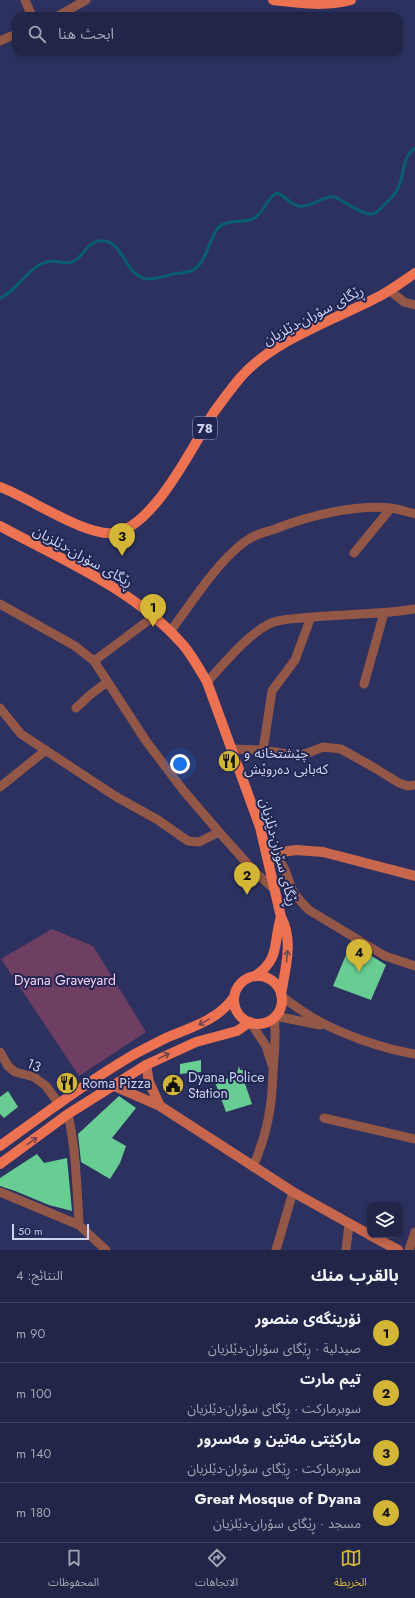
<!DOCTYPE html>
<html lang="ar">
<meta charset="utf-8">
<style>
body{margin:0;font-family:Jost,"Noto Sans Arabic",sans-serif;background:#292d4e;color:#f1f3f6;direction:rtl}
.controls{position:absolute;right:12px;bottom:12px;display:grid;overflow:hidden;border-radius:8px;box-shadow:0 2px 6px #0003}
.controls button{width:36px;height:36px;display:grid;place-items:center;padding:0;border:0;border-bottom:1px solid #3e4260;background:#212547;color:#f1f3f6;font:20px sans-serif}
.scale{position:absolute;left:12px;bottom:10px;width:77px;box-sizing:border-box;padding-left:4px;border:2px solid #ccd2ef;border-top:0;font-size:11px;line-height:14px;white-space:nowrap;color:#ccd2ef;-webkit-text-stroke:3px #222653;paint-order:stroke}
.you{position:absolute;left:180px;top:764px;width:14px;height:14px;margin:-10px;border:3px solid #fff;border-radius:50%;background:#1a73e8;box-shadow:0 0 0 6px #1a73e833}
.badge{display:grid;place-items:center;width:26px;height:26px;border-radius:50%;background:#d3b635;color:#111;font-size:13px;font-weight:700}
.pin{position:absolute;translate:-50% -33px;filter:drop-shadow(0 1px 2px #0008)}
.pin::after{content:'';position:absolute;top:21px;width:14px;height:12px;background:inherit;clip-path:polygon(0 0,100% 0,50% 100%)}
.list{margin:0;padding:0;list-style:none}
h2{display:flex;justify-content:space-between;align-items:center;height:52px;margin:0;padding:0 16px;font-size:17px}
h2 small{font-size:13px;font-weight:400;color:#a2a5b4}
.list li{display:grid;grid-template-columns:26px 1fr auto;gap:12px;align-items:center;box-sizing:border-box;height:60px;padding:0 16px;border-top:1px solid #3e4260}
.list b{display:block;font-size:15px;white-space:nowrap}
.list p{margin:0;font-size:13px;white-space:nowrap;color:#a2a5b4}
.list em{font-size:13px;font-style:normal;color:#a2a5b4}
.icon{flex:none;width:22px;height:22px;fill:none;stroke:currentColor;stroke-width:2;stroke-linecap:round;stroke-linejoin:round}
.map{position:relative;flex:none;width:415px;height:1250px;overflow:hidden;direction:ltr}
.search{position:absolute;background:#212547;box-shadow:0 2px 6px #0003;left:12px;right:12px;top:12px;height:44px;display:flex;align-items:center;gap:10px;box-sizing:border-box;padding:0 14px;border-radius:12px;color:#a2a5b4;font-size:15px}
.sheet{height:292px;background:#212547}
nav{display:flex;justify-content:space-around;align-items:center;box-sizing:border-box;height:56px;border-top:1px solid #3e4260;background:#212547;font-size:11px;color:#a2a5b4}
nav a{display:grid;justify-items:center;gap:2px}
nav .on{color:#d3b635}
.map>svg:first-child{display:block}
.green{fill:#6e3f63}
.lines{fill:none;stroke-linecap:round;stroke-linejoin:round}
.stream{stroke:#095e6f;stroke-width:3}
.building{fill:#68cd92}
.street{stroke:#935747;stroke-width:9}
.secondary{stroke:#c6674d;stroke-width:10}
.primary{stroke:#ec7251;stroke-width:10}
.oneway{stroke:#734452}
.labels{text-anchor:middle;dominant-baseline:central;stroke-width:4;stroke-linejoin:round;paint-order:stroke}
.shield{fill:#222653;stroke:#999ec0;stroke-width:1}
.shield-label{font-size:13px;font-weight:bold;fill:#ccd2ef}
.street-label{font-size:14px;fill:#ccd2ef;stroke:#222653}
.poi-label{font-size:14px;fill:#ccd2ef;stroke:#222653;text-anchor:start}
.park-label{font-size:14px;fill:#fcd0f0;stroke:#222653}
</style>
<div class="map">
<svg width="415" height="1250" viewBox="0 0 415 1250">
<rect width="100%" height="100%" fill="#2c315f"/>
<!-- green -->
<path class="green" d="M52,929L93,946L146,1032L79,1076L1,959Z"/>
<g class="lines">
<!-- stream -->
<path class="stream" d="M0,298C18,291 27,267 47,262C56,259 65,266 74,261C84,256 87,242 99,241C125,238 124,279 149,279C157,279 165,276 173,274C178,273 185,273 191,271C207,264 208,240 218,228C226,219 242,223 253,219C264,214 266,198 277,193C286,196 290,205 299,206C313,208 322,195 335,197C343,201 363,215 371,214C377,214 380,209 384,205C388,201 393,197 396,192C405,178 401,157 415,148"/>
</g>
<!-- building -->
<path class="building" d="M356,946L386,965L371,1000L333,986L348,950Z
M201,1060V1072L180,1074V1064Z
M239,1066L240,1070H244L247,1076L243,1078L252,1104L226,1112L215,1082L236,1076Z
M72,1075L77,1083L61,1092L57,1084Z
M8,1091L18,1107L4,1118L0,1114V1097Z
M119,1096L136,1108L112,1138L126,1146L120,1163L110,1179L81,1162L78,1134Z
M37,1154L44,1163L67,1158L72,1211L49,1205L15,1191L0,1186V1178Z"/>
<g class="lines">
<!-- street -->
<path class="street" d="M25,0L32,16
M58,16L86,0
M0,41L16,34
M389,290L404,302L415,305
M354,553L391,508
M0,604L75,646L94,661L146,741L183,790L219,832L253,870L275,890
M170,632C190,605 221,556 249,539C256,534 266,532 275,529C308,516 356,504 391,508C399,509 407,512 415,514
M94,661L153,617
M207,682C224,664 247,635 269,624C278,619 292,619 302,618C340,614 378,615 415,609
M364,684L384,613
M0,708L21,734L115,796L158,820L188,841L199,842L219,832
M76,708L90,695L107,682
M231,749L263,750L300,756L323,747L341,749L373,767L399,783L408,786L415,785
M263,750L272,691L295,660L311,617
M0,787L46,750
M268,858C288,860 285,876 293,891C297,898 303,904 309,910L385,956L415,966
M281,996C291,1003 300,1010 310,1016C337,1033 383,1049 415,1054
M275,1016L320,1025
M250,1022L266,1046L272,1065
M0,1052L8,1066L15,1072L34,1077L46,1086L59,1104
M68,1114C76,1151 77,1188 79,1225
M324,1118L415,1139
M253,1167C267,1134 272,1108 273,1072C274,1053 277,1036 274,1017
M0,1192L79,1225L106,1250
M276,1250L293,1192
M346,1250L349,1224
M409,1250L415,1232"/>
<!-- secondary -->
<path class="secondary" d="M267,854L296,850L323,852L415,876
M146,1065L149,1082L160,1106
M114,1086L160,1106L293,1192L370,1235
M370,1235L398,1250"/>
<!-- primary -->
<path class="primary" d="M273,0C298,3 326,7 351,0
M0,487C28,497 86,537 114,533C155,526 193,445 214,412C222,401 231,389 240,378C272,341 331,321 374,299C389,292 402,282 415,273
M0,526C64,561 136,590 184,646C193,657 200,670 207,682L260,827L281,917C294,941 285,969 281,995
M255,976C281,959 273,941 281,917
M234 1000a24 24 0 1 1 48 0a24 24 0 1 1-48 0Z
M0,1146C43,1115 87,1082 133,1055C144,1049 156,1043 168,1037C192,1027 218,1020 234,997
M0,1164L68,1114L146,1065L196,1042L237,1031L250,1022"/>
</g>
<!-- one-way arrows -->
<defs><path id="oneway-shaft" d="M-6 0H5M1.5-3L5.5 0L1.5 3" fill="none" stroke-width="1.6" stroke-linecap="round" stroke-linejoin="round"/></defs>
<g class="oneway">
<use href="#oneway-shaft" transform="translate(287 956) rotate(-85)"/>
<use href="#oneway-shaft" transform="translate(204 1022) rotate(151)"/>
<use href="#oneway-shaft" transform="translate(164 1056) rotate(-26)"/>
<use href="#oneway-shaft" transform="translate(32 1141) rotate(-36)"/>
</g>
<!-- icons -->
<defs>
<g id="restaurant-disc" transform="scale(1.15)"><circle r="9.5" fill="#d3b635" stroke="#222653"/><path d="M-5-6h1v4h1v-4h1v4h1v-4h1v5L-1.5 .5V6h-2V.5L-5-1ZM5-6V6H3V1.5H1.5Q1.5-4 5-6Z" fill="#111"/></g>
<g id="civic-disc" transform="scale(1.15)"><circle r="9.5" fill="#d3b635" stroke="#222653"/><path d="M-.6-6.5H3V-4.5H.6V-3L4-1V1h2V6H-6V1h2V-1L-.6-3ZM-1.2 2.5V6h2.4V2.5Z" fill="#111"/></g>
</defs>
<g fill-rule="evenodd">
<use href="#restaurant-disc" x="229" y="761"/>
<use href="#restaurant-disc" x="67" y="1083"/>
<use href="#civic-disc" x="173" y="1085"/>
</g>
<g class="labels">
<!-- shield labels -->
<rect class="shield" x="193" y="417" width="24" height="22" rx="3"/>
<g class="shield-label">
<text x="205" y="428">78</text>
</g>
<!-- street labels -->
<g class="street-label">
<text transform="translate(313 315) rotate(-28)">ڕێگای سۆران-دێلزیان</text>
<text transform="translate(83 556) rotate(29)">ڕێگای سۆران-دێلزیان</text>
<text transform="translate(279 852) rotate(75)">ڕێگای سۆران-دێلزیان</text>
<text transform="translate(34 1065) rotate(22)">13</text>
</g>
<!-- poi labels -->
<g class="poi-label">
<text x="244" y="753">چێشتخانە و<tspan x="244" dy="16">کەبابی دەروێش</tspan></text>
<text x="188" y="1077">Dyana Police<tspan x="188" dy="16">Station</tspan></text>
<text x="82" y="1083">Roma Pizza</text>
</g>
<!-- park labels -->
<g class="park-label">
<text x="65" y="980">Dyana Graveyard</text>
</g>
</g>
</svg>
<div class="controls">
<button><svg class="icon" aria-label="layers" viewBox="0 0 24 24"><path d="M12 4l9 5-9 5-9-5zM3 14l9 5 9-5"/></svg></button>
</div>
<div class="scale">50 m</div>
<div class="you"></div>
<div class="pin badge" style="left:153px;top:627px">1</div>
<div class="pin badge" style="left:247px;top:895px">2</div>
<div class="pin badge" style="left:122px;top:556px">3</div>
<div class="pin badge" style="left:359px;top:972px">4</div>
<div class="search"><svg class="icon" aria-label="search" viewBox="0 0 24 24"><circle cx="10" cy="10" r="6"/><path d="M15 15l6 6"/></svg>ابحث هنا</div>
</div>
<section class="sheet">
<h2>بالقرب منك<small>النتائج: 4</small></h2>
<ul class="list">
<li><span class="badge">1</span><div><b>نۆرینگه‌ی منصور</b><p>صيدلية · ڕێگای سۆران-دێلزیان</p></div><em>90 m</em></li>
<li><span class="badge">2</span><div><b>تیم مارت</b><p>سوبرماركت · ڕێگای سۆران-دێلزیان</p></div><em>100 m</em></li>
<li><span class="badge">3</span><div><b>مارکێتی مەتین و مەسرور</b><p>سوبرماركت · ڕێگای سۆران-دێلزیان</p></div><em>140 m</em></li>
<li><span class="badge">4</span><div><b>Great Mosque of Dyana</b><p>مسجد · ڕێگای سۆران-دێلزیان</p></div><em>180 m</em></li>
</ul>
</section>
<nav>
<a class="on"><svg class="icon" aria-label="map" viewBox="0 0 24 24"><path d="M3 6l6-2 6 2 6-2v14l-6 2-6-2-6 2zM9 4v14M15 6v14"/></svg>الخريطة</a>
<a><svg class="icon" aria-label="directions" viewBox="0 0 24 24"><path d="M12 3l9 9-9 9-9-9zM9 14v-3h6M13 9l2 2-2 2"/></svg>الاتجاهات</a>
<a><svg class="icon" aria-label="saved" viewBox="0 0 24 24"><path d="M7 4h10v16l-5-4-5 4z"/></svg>المحفوظات</a>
</nav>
